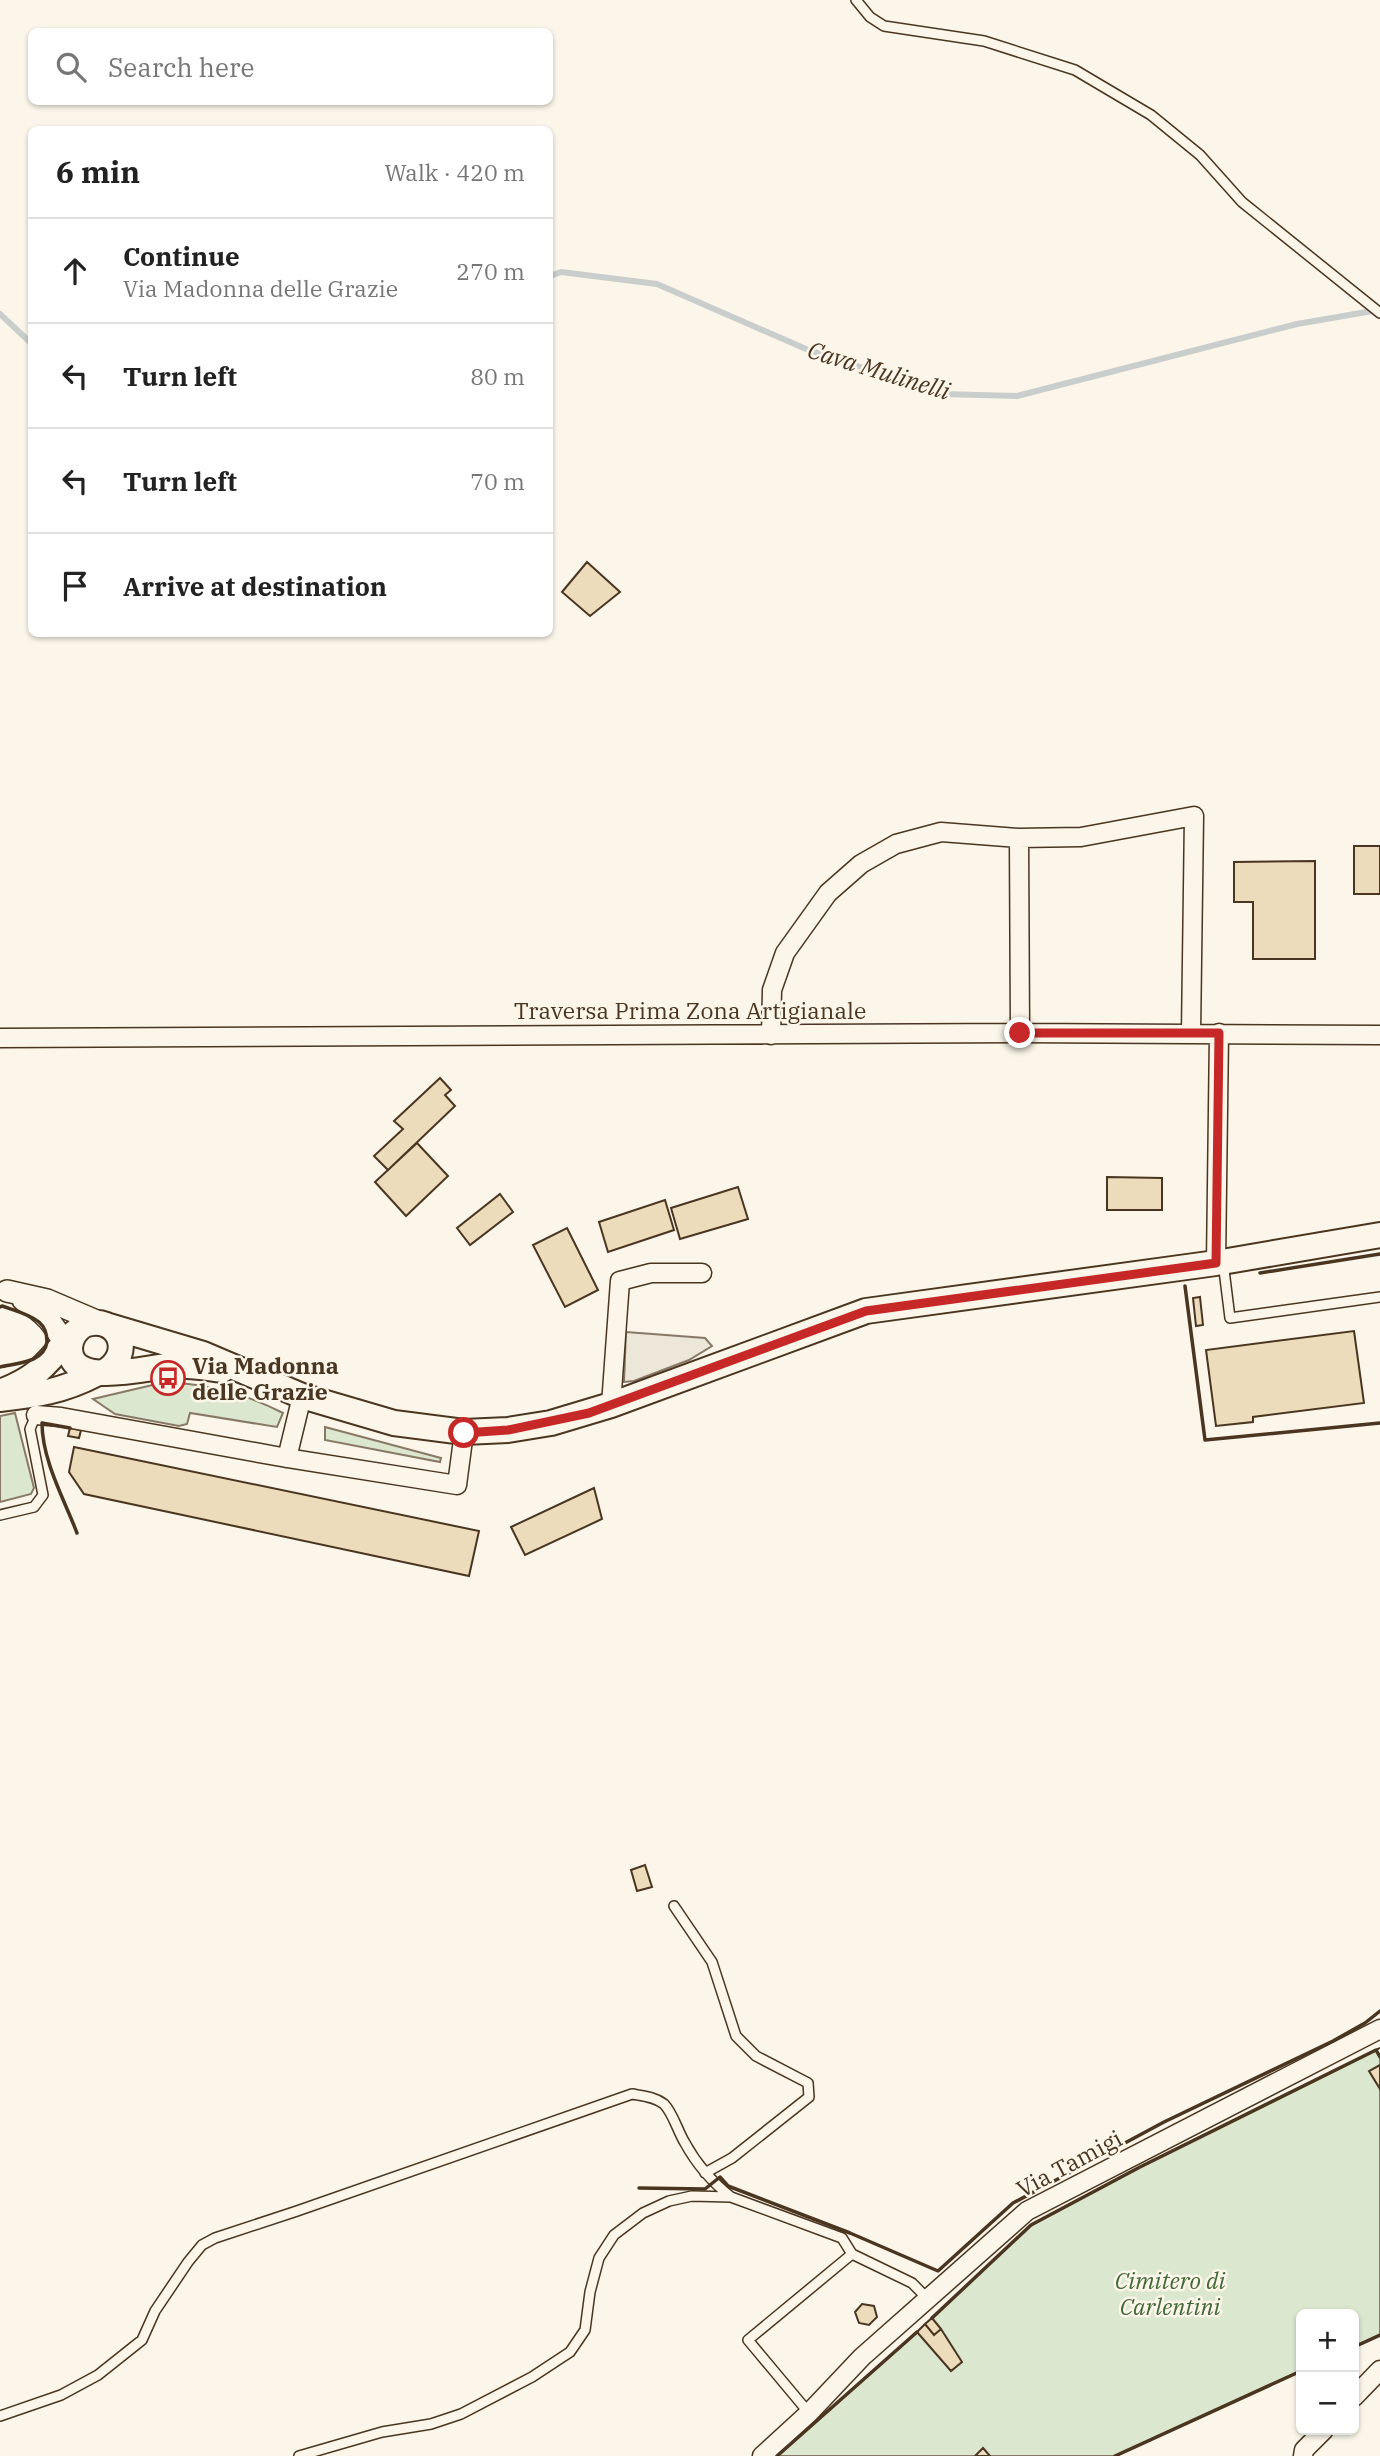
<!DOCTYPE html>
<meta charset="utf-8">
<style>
body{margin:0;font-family:"IBM Plex Serif",serif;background:#f6f6f6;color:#222}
.controls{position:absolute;right:21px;bottom:21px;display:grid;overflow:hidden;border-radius:10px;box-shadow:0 2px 5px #0004}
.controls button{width:63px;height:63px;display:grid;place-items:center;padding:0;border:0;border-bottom:2px solid #e0e0e0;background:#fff;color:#222;font:35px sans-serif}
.stop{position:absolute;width:21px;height:21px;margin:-16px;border:5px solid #c62828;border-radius:50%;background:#fff}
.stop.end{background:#c62828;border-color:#fff;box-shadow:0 2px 7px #0008}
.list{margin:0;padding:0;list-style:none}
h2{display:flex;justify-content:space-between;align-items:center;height:91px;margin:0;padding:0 28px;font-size:30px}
h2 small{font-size:23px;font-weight:400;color:#767676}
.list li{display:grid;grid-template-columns:46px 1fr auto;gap:21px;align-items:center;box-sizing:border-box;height:105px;padding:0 28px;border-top:2px solid #e0e0e0}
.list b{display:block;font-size:26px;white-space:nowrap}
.list p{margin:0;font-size:23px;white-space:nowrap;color:#767676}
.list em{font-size:23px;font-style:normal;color:#767676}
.icon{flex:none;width:38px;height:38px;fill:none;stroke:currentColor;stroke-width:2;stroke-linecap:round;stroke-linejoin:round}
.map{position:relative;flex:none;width:1380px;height:2456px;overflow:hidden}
.search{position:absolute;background:#fff;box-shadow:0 2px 5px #0004;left:28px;top:28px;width:525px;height:77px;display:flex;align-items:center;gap:18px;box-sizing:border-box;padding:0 24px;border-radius:10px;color:#767676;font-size:26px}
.panel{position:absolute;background:#fff;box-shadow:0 2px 5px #0004;left:28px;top:126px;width:525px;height:511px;border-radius:10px}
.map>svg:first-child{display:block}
.green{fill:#dce7d0;stroke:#887966;stroke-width:2}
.parking{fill:#ede7d9;stroke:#887966;stroke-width:2}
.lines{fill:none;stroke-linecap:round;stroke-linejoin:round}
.stream{stroke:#c9cecd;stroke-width:6}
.building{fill:#ecdcbc;stroke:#4a3520;stroke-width:2}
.service-casing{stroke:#4a3520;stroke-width:12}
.minor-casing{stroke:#4a3520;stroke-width:21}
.tertiary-casing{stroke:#4a3520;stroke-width:24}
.secondary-casing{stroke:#4a3520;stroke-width:28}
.service{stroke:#fbf6e9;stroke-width:9}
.minor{stroke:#fbf6e9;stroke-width:18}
.tertiary{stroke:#fbf6e9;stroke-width:21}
.secondary{stroke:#fbf6e9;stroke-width:24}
.fence{stroke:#4a3520;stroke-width:2;stroke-dasharray:9 3.5;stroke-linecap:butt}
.wall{stroke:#4a3520;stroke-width:3.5}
.route{stroke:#c62828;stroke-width:9}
.labels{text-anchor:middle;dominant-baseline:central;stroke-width:5;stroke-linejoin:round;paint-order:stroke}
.street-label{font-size:23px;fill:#4a3520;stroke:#fbf6e9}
.poi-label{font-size:23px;font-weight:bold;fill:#4a3520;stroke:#fbf6e9;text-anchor:start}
.park-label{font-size:23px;font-style:italic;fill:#436837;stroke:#fbf6e9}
.water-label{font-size:24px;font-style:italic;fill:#4a3520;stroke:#fbf6e9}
</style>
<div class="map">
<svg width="1380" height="2456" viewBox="0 0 1380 2456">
<rect width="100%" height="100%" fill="#fbf6e9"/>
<!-- green -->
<path class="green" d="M161,1383C205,1382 244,1393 283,1413L277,1427L190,1413L187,1424L179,1426L115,1414L93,1399Z
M15,1413L34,1488L31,1494L0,1502V1416Z
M325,1427L441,1458L440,1462L325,1440Z
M1376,2050L1380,2057V2335L1354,2347V2314H1301V2371L1115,2456H777L902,2346L1031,2225L1140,2167Z"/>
<!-- parking -->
<path class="parking" d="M626,1332L705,1338L712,1346L689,1360L634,1381L624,1382Z"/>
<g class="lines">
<!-- stream -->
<path class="stream" d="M550,276L561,272L657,284L806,349L942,394L1017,396L1297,324L1378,310
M0,314L32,344"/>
</g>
<!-- building -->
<path class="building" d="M587,562L620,592L590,616L562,592Z
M1354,846H1380V894H1354Z
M1315,861V959H1253V902H1234V862Z
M440,1078L451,1090L445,1095L455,1106L388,1170L374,1156L403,1129L394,1121Z
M417,1143L448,1176L406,1216L375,1182Z
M1107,1177L1162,1178V1210H1107Z
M738,1187L748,1219L680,1239L671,1208Z
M500,1194L513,1212L470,1245L457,1228Z
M665,1200L674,1230L608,1252L599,1222Z
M567,1228L598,1290L565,1307L533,1245Z
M1200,1297L1203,1325L1196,1326L1193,1298Z
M1354,1331L1364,1403L1253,1417V1422L1216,1426L1206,1350Z
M70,1428L81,1430L79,1438L68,1436Z
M74,1447L479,1531L469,1576L84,1494L69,1472Z
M594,1488L602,1519L525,1555L511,1527Z
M645,1865L652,1887L637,1891L631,1870Z
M1380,2065V2089L1369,2071Z
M862,2304L874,2306L877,2317L869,2325L859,2323L855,2312Z
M932,2318L941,2329L934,2335L925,2324Z
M925,2324L934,2335L941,2329L962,2362L951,2371L917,2332Z
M983,2448L990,2456H975Z"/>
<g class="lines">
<!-- service casing -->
<g class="service-casing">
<path id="service" d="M856,0L870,17L884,26L984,41L1075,70L1151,115L1200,155L1242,202L1380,313
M1223,1262L1230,1318L1380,1297
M0,1515L34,1507L43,1495L30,1429L36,1415
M674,1906L712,1962L736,2036L756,2056L808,2083L809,2097L732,2158L705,2173
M809,2413L748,2340L852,2254L912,2283L928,2299
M0,2416L61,2395L98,2375L142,2340L155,2311L188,2262L202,2245L215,2238L297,2211L632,2094C643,2096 655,2097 664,2104C673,2113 678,2132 685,2143C697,2165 712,2182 731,2197
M299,2456L382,2432L431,2424L461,2414L532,2377L570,2352L585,2330L590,2292L599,2258L614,2235L643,2213L669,2201L692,2196L731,2197L842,2238L852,2254"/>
</g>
<!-- minor casing -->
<g class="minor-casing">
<path id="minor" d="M1019,838L1020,1033
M771,1035L772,990L785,953L828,893L861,864L896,844L941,832L1019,838L1081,837L1194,816L1191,1033
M0,1038L1020,1033L1380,1035
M1216,1263L1219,1033
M611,1405L620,1281L651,1273H702
M36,1415L61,1417L287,1458L457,1485L464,1432
M287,1458L302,1396
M1354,2397L1380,2370
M762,2456L809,2413L862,2357L1027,2211L1380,2029
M1303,2456L1304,2450L1324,2430"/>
</g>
<!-- tertiary casing -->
<g class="tertiary-casing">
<path id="tertiary" d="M7,1291L47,1300L101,1323
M23,1300C50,1316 54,1326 70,1352"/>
</g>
<!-- secondary casing -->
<g class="secondary-casing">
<path id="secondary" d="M109,1326L203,1354L302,1396L394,1423L464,1432L508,1430L551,1423L611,1405L866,1311L1216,1263L1380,1235
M104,1372C136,1354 118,1313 84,1325C76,1330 71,1337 70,1347C69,1389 143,1368 168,1366C185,1364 205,1368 222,1370
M0,1392C42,1376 45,1363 74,1333
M0,1399C37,1395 63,1391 96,1374"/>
</g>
<!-- service -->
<use href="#service" class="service"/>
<!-- minor -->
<use href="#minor" class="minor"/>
<!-- tertiary -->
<use href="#tertiary" class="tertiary"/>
<!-- secondary -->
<use href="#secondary" class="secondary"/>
<!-- fence -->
<path class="fence" d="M1376,2050L1380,2048"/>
<!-- wall -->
<path class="wall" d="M1260,1273L1380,1254
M1185,1286L1205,1440L1380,1423
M0,1307L2,1306C13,1310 29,1314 39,1322C45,1327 47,1335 47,1342C44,1363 16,1363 0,1367
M70,1428L42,1423C42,1460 64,1499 77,1533
M639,2188L705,2189L720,2177L728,2186L850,2233L938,2271L1013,2203L1164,2122L1333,2041L1365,2023L1380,2011
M932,2318L1031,2225L1140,2167L1376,2050L1380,2057
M1354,2347L1380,2335
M777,2456L917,2332
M1115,2456L1301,2371"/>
</g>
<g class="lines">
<!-- route -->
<path class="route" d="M464,1433L508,1430L589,1413L866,1311L1216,1263L1219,1033H1020"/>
</g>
<!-- icons -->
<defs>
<g id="bus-ring" transform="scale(1.75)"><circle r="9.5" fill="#fbf6e9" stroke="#c62828" stroke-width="1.5"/><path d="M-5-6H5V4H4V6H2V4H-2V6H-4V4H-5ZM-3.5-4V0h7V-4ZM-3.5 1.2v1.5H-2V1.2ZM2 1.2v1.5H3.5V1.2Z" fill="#c62828"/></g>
</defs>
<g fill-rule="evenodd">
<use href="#bus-ring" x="168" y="1378"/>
</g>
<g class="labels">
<!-- street labels -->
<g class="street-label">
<text x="690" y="1010">Traversa Prima Zona Artigianale</text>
<text transform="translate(1069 2163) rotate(-28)">Via Tamigi</text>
</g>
<!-- poi labels -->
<g class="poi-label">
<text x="192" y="1365">Via Madonna<tspan x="192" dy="26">delle Grazie</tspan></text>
</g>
<!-- park labels -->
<g class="park-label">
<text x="1170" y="2280">Cimitero di<tspan x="1170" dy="26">Carlentini</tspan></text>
</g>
<!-- water labels -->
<g class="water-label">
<text transform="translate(879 370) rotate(17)">Cava Mulinelli</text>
</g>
</g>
</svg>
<div class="controls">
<button>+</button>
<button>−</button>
</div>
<div class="stop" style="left:464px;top:1433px"></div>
<div class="stop end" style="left:1020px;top:1033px"></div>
<div class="search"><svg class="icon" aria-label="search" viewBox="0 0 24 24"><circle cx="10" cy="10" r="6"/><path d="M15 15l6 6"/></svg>Search here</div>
<section class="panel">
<h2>6 min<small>Walk · 420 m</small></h2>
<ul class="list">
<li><svg class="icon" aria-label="ahead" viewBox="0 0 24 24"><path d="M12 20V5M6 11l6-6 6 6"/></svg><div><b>Continue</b><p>Via Madonna delle Grazie</p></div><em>270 m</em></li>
<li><svg class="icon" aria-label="left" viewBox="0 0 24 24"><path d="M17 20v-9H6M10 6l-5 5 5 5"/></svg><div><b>Turn left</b></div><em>80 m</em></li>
<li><svg class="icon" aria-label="left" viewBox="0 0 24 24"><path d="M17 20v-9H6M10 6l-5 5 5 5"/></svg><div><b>Turn left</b></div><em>70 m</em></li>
<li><svg class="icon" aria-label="arrive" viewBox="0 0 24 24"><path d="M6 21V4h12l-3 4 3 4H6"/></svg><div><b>Arrive at destination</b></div></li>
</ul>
</section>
</div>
